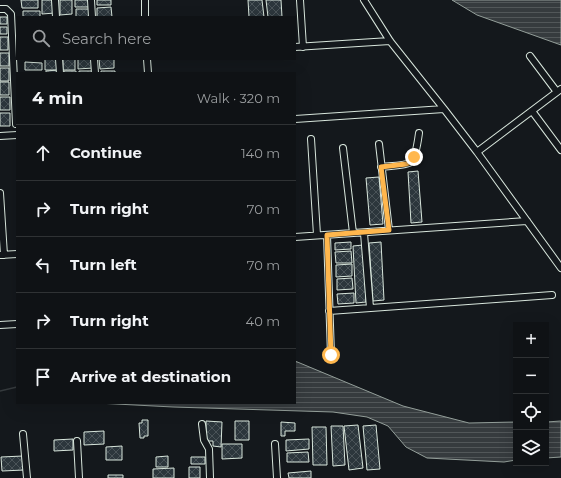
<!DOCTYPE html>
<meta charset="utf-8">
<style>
body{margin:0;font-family:Montserrat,sans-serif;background:#181b1e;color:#f1f3f6}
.controls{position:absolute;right:12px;bottom:12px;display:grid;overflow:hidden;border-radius:0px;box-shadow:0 4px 16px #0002}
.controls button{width:36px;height:36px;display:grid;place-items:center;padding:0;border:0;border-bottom:1px solid #2f3234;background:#0f1215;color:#f1f3f6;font:20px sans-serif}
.stop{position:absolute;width:12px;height:12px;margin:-9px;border:3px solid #ffb74d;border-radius:50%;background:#fff}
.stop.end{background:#ffb74d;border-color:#fff;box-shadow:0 1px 4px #0008}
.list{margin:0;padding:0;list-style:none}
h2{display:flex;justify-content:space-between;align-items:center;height:52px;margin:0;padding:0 16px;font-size:17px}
h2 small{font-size:13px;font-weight:400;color:#9b9ea0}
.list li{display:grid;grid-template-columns:26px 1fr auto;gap:12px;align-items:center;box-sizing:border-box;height:56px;padding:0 16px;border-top:1px solid #2f3234}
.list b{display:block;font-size:15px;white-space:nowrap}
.list em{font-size:13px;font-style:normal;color:#9b9ea0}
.icon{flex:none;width:22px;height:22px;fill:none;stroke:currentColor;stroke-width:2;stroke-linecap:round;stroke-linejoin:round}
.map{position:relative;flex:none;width:561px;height:478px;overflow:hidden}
.search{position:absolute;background:#0f1215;box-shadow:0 4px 16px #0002;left:16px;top:16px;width:280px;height:44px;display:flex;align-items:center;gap:10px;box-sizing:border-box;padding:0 14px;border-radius:0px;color:#9b9ea0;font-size:15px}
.panel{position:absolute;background:#0f1215;box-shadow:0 4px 16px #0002;left:16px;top:72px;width:280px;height:332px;border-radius:0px}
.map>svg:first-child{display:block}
.water{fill:url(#water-rules);stroke:#939e99}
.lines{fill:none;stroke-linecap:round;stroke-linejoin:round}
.stream{stroke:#363b3e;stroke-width:1.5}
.building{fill:url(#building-cross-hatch);stroke:#d8e6dc}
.minor-casing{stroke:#d8e6dc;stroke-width:8}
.minor{stroke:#14181c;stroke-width:6}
.route{stroke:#ffb74d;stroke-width:5}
</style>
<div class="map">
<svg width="561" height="478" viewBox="0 0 561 478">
<defs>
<pattern id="water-rules" width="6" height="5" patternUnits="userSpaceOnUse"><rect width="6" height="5" fill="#363b3e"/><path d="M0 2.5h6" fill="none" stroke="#525759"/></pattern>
<pattern id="building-cross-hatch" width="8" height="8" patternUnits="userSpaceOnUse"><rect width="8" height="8" fill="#2c363c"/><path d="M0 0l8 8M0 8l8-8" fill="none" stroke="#4a5358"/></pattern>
</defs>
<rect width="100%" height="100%" fill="#14181c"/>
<!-- water -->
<path class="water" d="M452,0H561V45L477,15Z
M295,361L403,406L469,423L516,422V460L504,462L427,458L406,447L388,426L367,417L333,412L173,407L97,403H295Z
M561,421V457L546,458V422Z"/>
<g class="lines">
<!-- stream -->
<path class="stream" d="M0,391L17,387"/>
</g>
<!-- building -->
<path class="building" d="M21,0H38V8H22Z
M42,0H54L55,13L42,14Z
M60,0H72V14L60,15Z
M75,0H89V7H75Z
M97,0H111V5H97Z
M248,0H262L264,17H249Z
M266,0H281L282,17H268Z
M111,7L112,17H97V8Z
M76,9H90L91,17H76Z
M23,11H40V17H23Z
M0,17H7V24H0Z
M0,27H7V34H0Z
M0,37H8V50H0Z
M0,53H9V66H0Z
M45,59H57V70H45Z
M63,59H75V70H63Z
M78,59H93V68L78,69Z
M99,59H114V68L100,69Z
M25,62L42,63V70H25Z
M0,68H9V81H0Z
M58,70V73H46V71Z
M64,71H76V73H64Z
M79,71H93V73H79Z
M101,71H115V73H101Z
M0,82H9V95H0Z
M0,97H10V110H0Z
M0,113H10V126H0Z
M418,171L422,222L411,223L408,172Z
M379,177L383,224L370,225L366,178Z
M351,242V249L335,250V243Z
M381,242L384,300L373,301L369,243Z
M363,245L366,302L356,303L353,246Z
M351,251L352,263H336L335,252Z
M352,264V276L336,277V265Z
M352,278L353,289L337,290V279Z
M354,293V303L338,304L337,294Z
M142,420H148V436H144V438H140L139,423H142Z
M206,421L222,422L221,447L213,446V441H206Z
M235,421H249V440H235Z
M281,422L295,423V431H285V436H281Z
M358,425L363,468L349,470L344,426Z
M376,425L380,469L367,470L363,426Z
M331,426H343L345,465L333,466Z
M312,427H326L327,465H313Z
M104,431V444L84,445V432Z
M73,439V450L54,451V440Z
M309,439V449L286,451V440Z
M222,444H242V458L222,459Z
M122,446V460H106V447Z
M308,452L309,462H287V453Z
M23,456L24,470L2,471L1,457Z
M168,456V467H156V457Z
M191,457H205V464H191Z
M189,467H200V478H189Z
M174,468V478H153V469Z
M311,471V478H289L288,473Z
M108,475H123V478H108Z"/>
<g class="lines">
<!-- minor casing -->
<g class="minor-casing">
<path id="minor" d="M55,0L56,17
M91,0L92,17
M145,0V17
M300,0L303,47
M364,0L390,41L444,109
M0,9H6L11,14L16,124
M295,47L390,41
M530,56L557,92
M59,59L60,73
M94,59L95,73
M147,59L148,73
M532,111L561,150
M295,119L444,109L477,152L561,268
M0,136L17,135
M311,139L317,235
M379,144L389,230
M343,148L353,233
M477,152L561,89
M381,167C388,166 406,166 411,162C416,157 418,140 419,133
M0,193L4,255
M364,233L370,308
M327,235L331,355
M295,237L527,221
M0,255L17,254
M329,311L552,295
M0,325L17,324
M202,424L204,440L209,449L210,478
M23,434L27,478
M77,441L79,478
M275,444L277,478"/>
</g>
<!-- minor -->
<use href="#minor" class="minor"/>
</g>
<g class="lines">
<!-- route -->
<path class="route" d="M331,355L327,235L389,230L381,167L406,164L411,162L414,157"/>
</g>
</svg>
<div class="controls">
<button>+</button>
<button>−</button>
<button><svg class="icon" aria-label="locate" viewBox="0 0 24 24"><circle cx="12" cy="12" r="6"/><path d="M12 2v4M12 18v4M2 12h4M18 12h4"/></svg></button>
<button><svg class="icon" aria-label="layers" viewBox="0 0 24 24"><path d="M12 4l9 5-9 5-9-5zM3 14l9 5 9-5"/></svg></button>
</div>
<div class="stop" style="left:331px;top:355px"></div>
<div class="stop end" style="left:414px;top:157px"></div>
<div class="search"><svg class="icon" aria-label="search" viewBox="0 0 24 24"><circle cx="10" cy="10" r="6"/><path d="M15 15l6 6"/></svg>Search here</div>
<section class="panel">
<h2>4 min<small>Walk · 320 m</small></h2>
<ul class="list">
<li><svg class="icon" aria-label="ahead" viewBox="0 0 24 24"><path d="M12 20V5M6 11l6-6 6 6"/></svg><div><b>Continue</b></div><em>140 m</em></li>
<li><svg class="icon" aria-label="right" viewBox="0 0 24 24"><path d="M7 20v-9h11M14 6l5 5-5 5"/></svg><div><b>Turn right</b></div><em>70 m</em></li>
<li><svg class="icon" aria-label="left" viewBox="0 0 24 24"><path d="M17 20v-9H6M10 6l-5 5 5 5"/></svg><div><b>Turn left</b></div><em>70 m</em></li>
<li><svg class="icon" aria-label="right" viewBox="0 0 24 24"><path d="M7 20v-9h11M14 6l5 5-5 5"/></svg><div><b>Turn right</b></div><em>40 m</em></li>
<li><svg class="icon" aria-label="arrive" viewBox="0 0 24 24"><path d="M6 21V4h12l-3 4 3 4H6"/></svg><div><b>Arrive at destination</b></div></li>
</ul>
</section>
</div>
